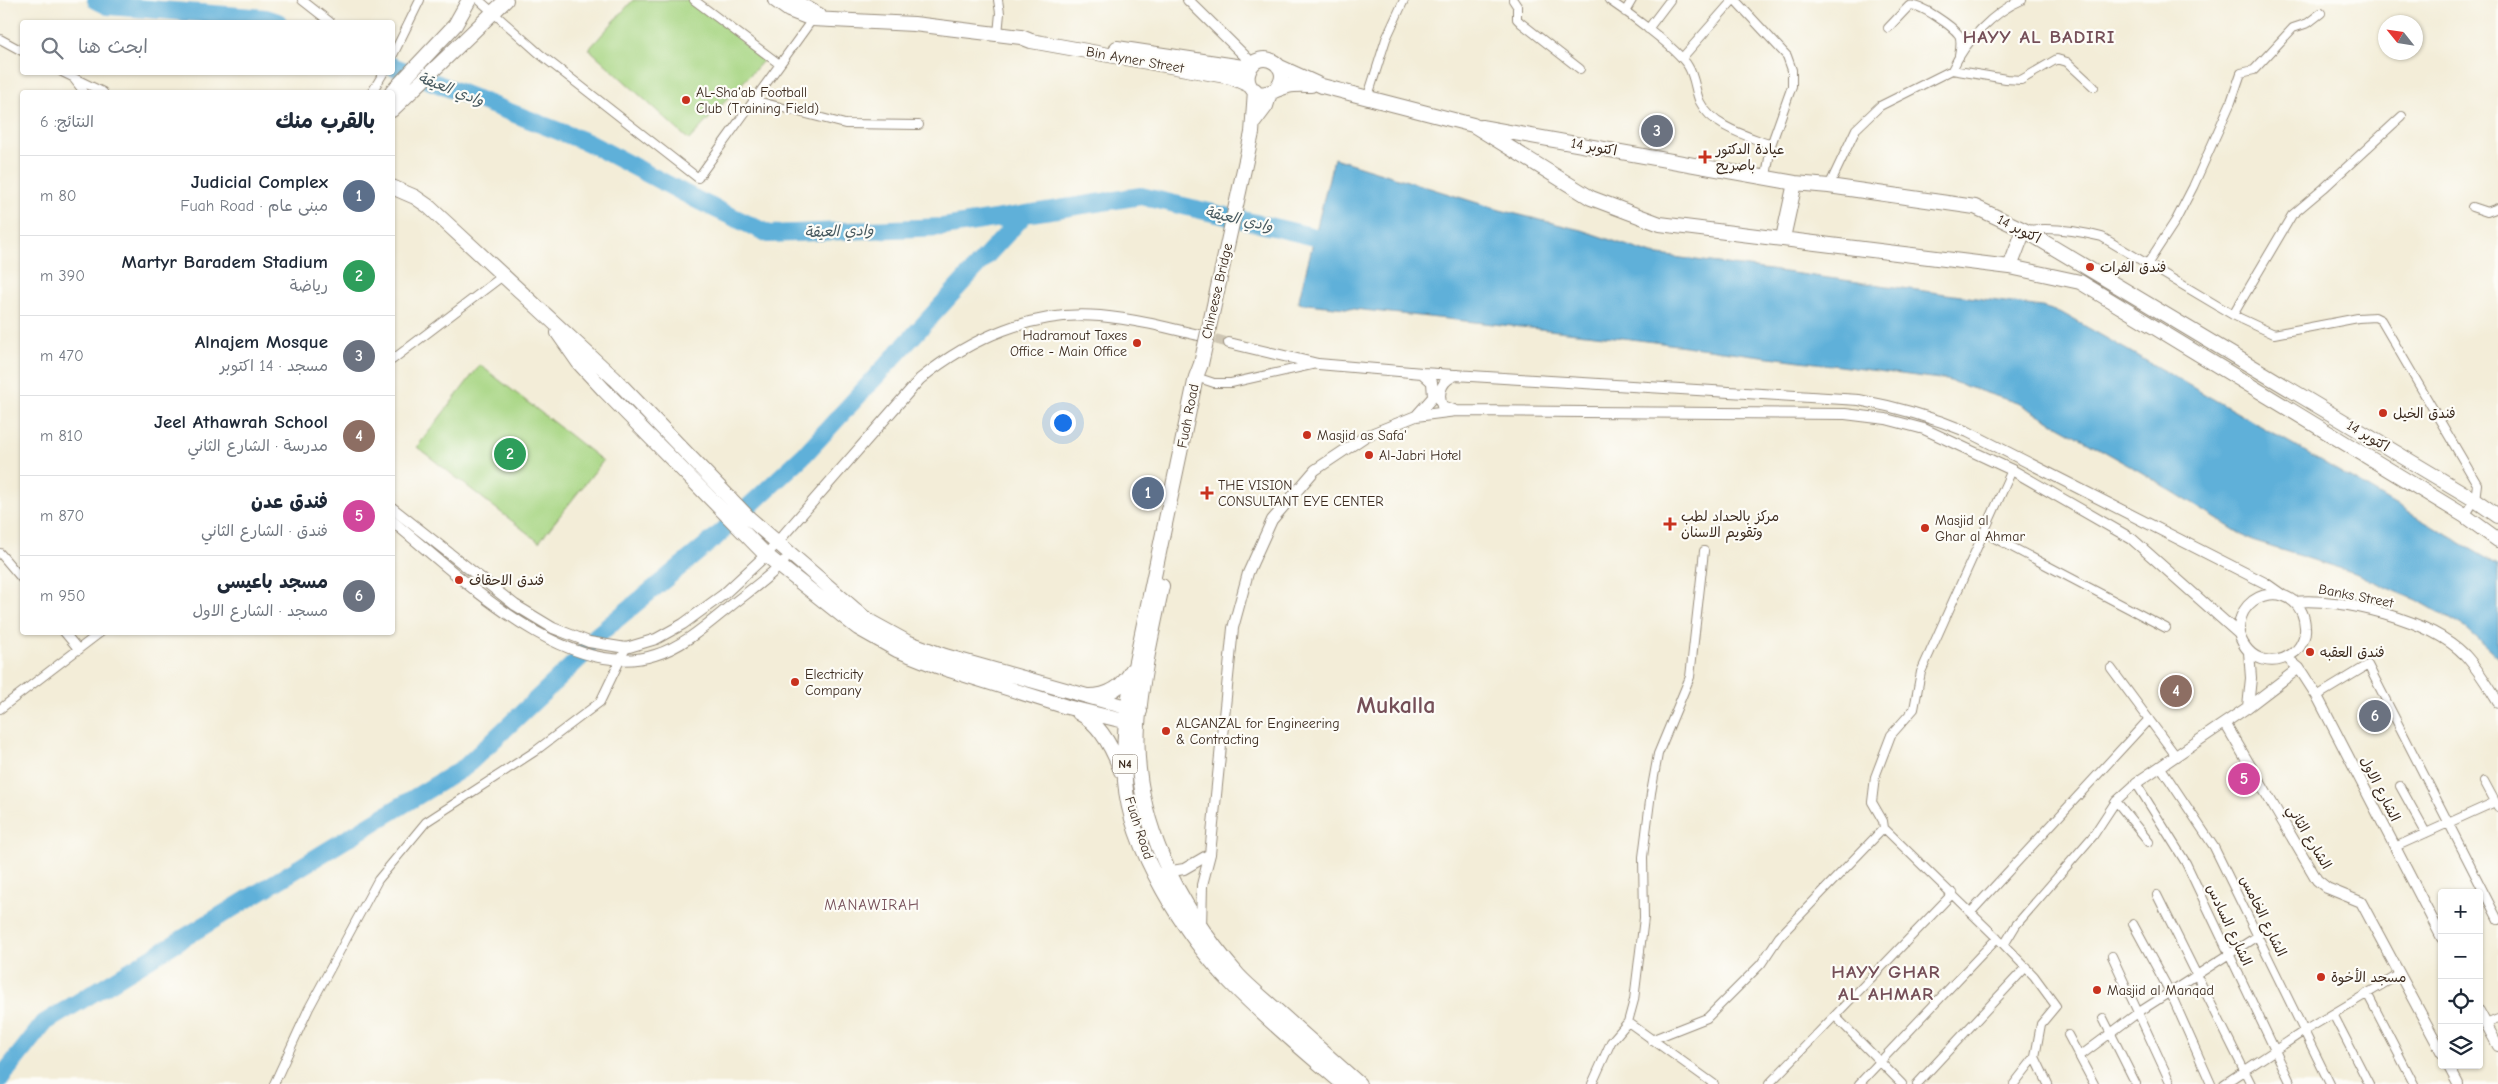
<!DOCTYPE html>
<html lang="ar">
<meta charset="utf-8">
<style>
body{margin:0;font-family:"Comic Neue","Playpen Sans Arabic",sans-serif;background:#f6f6f7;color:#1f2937;direction:rtl}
.controls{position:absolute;right:15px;bottom:15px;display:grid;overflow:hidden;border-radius:5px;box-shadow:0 1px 4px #0004}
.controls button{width:45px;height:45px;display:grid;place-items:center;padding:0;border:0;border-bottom:1px solid #e0e1e3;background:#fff;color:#1f2937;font:25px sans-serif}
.compass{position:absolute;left:2378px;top:15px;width:45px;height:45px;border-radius:50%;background:#fff;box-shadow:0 1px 4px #0004;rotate:300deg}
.you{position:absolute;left:1062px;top:422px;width:18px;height:18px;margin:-12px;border:4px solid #fff;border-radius:50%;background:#1a73e8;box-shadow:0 0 0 8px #1a73e833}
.badge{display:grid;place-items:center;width:32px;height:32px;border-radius:50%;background:#c8321e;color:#fff;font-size:16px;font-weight:700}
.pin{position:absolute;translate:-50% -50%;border:2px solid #fff;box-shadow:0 1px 5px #0006}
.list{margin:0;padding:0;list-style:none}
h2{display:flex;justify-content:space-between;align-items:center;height:65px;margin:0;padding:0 20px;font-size:21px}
h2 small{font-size:16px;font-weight:400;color:#747a83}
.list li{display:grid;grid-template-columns:32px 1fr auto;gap:15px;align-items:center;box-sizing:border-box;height:80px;padding:0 20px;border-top:1px solid #e0e1e3}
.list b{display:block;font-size:19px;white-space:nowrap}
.list p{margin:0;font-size:16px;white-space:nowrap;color:#747a83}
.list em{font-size:16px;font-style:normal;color:#747a83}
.icon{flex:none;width:28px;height:28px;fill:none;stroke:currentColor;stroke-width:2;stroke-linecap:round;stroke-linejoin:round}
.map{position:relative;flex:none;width:2498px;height:1084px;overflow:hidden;direction:ltr}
.search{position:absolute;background:#fff;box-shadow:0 1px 4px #0004;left:20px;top:20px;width:375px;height:55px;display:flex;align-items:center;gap:12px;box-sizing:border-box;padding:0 18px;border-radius:5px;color:#747a83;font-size:19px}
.panel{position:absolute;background:#fff;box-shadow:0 1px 4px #0004;left:20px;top:90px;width:375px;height:545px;border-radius:5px;direction:rtl}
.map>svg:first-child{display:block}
.green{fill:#a8d684;stroke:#728051}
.water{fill:#5eb0d9;stroke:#4c6d7c}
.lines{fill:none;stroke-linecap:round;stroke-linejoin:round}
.river{stroke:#5eb0d9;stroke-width:18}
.secondary-tunnel{stroke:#cec6b3;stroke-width:10;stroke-dasharray:10 5;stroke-linecap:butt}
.street-casing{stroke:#978c7b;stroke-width:10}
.secondary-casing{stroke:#978c7b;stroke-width:12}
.highway-casing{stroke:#978c7b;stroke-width:16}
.street{stroke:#fff;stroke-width:8}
.secondary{stroke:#fff;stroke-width:10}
.highway{stroke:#fff;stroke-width:14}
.highway-bridge-casing{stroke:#978c7b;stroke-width:16;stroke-linecap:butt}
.highway-bridge{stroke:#fff;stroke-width:14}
.poi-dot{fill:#c8321e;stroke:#fdfcf7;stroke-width:2}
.labels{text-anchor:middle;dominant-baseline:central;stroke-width:4.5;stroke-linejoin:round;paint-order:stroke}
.shield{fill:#fdfcf7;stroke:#75695f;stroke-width:1}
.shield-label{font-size:12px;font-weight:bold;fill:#3b2a1e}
.street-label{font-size:14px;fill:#3b2a1e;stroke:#fdfcf7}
.poi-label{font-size:14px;fill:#3b2a1e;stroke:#fdfcf7;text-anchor:start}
.water-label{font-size:15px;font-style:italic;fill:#47595f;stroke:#fdfcf7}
.neighbourhood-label{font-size:15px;letter-spacing:1px;fill:#754f58;stroke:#fdfcf7}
.district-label{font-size:19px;font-weight:bold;letter-spacing:1px;fill:#754f58;stroke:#fdfcf7}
.town-label{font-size:24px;font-weight:bold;fill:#754f58;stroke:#fdfcf7}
</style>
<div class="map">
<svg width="2498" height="1084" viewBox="0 0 2498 1084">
<rect width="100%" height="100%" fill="#fdfcf7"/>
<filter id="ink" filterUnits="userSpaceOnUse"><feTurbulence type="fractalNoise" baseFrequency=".02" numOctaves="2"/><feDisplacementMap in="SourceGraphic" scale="10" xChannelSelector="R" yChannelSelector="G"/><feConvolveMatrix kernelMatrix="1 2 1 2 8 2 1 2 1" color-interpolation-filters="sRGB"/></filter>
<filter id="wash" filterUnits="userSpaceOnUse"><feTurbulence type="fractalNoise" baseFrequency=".0096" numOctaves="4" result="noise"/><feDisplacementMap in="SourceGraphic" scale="20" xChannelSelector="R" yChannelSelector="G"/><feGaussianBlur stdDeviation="1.12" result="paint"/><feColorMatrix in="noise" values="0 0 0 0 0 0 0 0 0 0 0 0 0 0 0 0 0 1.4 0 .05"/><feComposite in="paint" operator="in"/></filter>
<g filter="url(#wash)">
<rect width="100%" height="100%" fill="#f3edd8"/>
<!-- green -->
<path class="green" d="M633,0H695L763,61L689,140L589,49Z
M480,365L603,461L539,542L417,447Z"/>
<!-- water -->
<path class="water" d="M1334,158L1500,210L1581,230L1652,254L2042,307L2062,313L2294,445L2498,565V657L2466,628L2424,604L2355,573L2252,541L2141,472L2020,404L1947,380L1623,338L1298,303Z"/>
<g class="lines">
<!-- river -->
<path class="river" d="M96,0L108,6L266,18L278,22
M392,66L589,143L699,201L769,234L943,227L1141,196L1315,237
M0,1079L44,1023L465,767L584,654L589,642L716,537L804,455L1025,214"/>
</g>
</g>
<g filter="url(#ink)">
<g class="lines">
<!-- secondary-tunnel -->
<path class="secondary-tunnel" d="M1201,335L1229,343"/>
<!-- street casing -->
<g class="street-casing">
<path id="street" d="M302,0L330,22
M479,0L541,55L698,178L814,17
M694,0L778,63
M1513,0L1517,6V19L1521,23L1580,69
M1609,0C1627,12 1677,48 1688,66C1695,77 1695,91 1700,102C1712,127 1748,136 1771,145
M1735,0L1787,56L1792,70V86L1771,145L1766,177
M1625,12L1632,0
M1888,28L1909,6C1919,2 1953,27 1959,35C1962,41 1960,49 1959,55
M1648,29L1670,0
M998,34L1000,13L998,0
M0,39L22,51
M392,57L420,0
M1682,58L1733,0
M1952,70C1965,42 1993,12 2022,0
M62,72L103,92
M74,79L84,92
M372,92L384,72
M1368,96L1386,39L1404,0
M753,100L845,124L919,125
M2402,116L2324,188L2292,215L2233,315L2274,334L2358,318L2375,317L2381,320L2477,484L2475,500L2465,516
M1829,186L1856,129L1880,106L1952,70L2006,79L2021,80L2057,59L2067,62L2094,87
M2472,207L2487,212L2498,208
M2027,230C2051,227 2079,231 2102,237L2233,315
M2148,263L2176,220L2193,187L2231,102L2241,73L2254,70L2293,28L2308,23L2321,13
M392,360L504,275
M1196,377L1214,383H1231L1316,364
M1985,533L2166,628
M0,553L22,579
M64,632L79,650
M2111,668L2176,756
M2317,696L2368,665L2498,920
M0,709L101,632
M2160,766L2214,847L2330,1084
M2484,781L2498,807
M2400,786L2426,833
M2116,801L2149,842
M2395,847L2495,802
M2157,895L2251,1084
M1971,912L2149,719
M2133,924L2170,992L2211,1084
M2004,945L1884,828L1883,821L1872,802L1875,777L1891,735L1914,709L1921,672L2012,470
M2112,956L2171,1084
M2367,993L2414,1084
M2333,1014L2369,1084
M1835,1016L1902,1084
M2103,1018L2136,1084
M1628,1022L1714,1084
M2486,1024L2498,1019
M2068,1035L2094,1084
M1651,1040L1707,1018L1761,964L1779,937L1884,828
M2080,1056L2139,1012L2259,935
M2035,1057L2048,1084
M274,1084L309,1008L378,880L426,822L534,752L600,702L626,648
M1592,1084L1611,1042L1628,1022L1634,1000L1644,918L1643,857L1651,793L1658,754L1690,677L1704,551
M1769,1084L1953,893
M1859,1084L1997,938
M1917,1084L2026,967
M2014,1084L2035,1057L2041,1024L2056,1006L2034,976L2004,945L2016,925L2093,836L2116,801L2136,783L2186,863L2291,1084
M2224,1084L2304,1031L2400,974"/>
</g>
<!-- secondary casing -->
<g class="secondary-casing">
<path id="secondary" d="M1188,0L1253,64
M1229,343L1318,364L1422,373L1859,400C1897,407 1932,417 1968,432L2265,583L2282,595
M1454,410L1442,406C1437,392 1442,379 1457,375
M1416,416L1433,397L1432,382L1422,373
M392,508L515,605L553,628L589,642L626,648L656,639L683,624L724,594L766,555L920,379C971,338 1033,310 1100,316C1133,319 1165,327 1198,335
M392,521C457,573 565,684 655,655C682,647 707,625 728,608C746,593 768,579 784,561
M2294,602C2342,597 2431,620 2465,655C2478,669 2488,686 2498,702
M2287,658L2299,668L2317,696L2442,938
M2248,707L2251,678L2249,652
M2225,723L2317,880L2327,888L2361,902L2442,1053
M2136,783L2248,707L2299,668
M1154,874L1184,869L1210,854
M1201,928L1202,885L1210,854L1233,628L1248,573L1272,520L1315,470L1366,436L1416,416L1456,411L1845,414L1886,419L1924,429L2012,470L2132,539L2239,634C2248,661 2274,669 2296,651C2302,645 2306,635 2305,627C2303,580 2236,585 2239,634
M2479,1011L2498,1046
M2448,1065L2458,1084"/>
</g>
<!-- highway casing -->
<g class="highway-casing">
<path id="highway" d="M775,0L789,10L812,19L914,24L1021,37L1031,41L1231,77L1249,85
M792,0L819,15
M1117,48L1249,68
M1278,66L1322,86L1473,125L1591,198L1660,224L2010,267L2080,282L2465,516L2498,540
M1274,91C1299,68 1258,44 1249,71C1247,76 1247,81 1250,86C1259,101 1276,89 1288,86C1296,84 1304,85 1311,85
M392,92L455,25L469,0
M392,110L506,0
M1254,122L1266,106L1270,93
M1481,127L1795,183L1829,186L1975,207L2024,230L2475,500L2498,516
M1252,133L1255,90
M392,187L415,197L428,206L615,379L749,518L867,620L907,642L945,656L1140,711
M1783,238L1795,183
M2010,267L2024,230
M558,333L579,363L604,390L766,555L858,628L897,650L937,666L1067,707L1132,723
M1201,364L1196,377L1130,690C1125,720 1123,750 1125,781C1130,849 1186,937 1233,985C1267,1020 1306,1052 1343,1084
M1162,586C1153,629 1141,681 1138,725C1132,817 1178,907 1238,975C1249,987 1262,997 1274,1008C1303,1034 1331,1059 1359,1084
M1089,696C1108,696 1123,687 1132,670
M1079,713C1101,724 1113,749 1121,771"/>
</g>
<!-- street -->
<use href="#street" class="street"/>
<!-- secondary -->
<use href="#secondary" class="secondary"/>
<!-- highway -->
<use href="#highway" class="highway"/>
<!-- highway-bridge casing -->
<g class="highway-bridge-casing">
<path id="highway-bridge" d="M1201,364L1252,133"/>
</g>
<!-- highway-bridge -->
<use href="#highway-bridge" class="highway-bridge"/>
</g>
</g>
<!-- markers -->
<g class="poi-dot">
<circle cx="686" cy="100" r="5"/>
<path d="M1702.5 149.5h5v5h5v5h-5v5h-5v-5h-5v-5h5z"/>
<circle cx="2090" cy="267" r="5"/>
<circle cx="1137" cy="343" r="5"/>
<circle cx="2383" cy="413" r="5"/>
<circle cx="1307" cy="435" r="5"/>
<circle cx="1369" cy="455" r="5"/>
<path d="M1204.5 485.5h5v5h5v5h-5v5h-5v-5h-5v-5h5z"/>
<path d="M1667.5 516.5h5v5h5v5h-5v5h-5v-5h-5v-5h5z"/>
<circle cx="1925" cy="528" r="5"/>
<circle cx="459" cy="580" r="5"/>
<circle cx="2310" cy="652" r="5"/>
<circle cx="795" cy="682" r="5"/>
<circle cx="1166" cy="731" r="5"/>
<circle cx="2321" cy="977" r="5"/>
<circle cx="2097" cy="990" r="5"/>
</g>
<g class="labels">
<!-- shield labels -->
<rect class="shield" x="1112.5" y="754.5" width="25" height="19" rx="4"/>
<g class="shield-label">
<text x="1125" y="764">N4</text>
</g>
<!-- street labels -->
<g class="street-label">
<text transform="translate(1135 60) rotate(10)">Bin Ayner Street</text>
<text transform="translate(1594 147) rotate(10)">14 اكتوبر</text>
<text transform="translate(2019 229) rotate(27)">14 اكتوبر</text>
<text transform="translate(1217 291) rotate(-77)">Chineese Bridge</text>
<text transform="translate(1188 416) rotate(-79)">Fuah Road</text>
<text transform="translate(2368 436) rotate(31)">14 اكتوبر</text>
<text transform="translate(2356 596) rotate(11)">Banks Street</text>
<text transform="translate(2380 789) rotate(63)">الشارع الاول</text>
<text transform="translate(1139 828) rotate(72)">Fuah Road</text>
<text transform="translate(2309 837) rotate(59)">الشارع الثاني</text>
<text transform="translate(2263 916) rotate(64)">الشارع الخامس</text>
<text transform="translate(2229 925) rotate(65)">الشارع السادس</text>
</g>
<!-- poi labels -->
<g class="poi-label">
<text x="696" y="92">AL-Sha'ab Football<tspan x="696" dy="16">Club (Training Field)</tspan></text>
<text x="1716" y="149">عيادة الدكتور<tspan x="1716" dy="16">باصريح</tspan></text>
<text x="2100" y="267">فندق الفرات</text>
<text x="1127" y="335" text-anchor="end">Hadramout Taxes<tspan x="1127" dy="16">Office - Main Office</tspan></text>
<text x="2393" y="413">فندق الخيل</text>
<text x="1317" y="435">Masjid as Safa'</text>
<text x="1379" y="455">Al-Jabri Hotel</text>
<text x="1218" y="485">THE VISION<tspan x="1218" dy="16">CONSULTANT EYE CENTER</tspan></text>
<text x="1681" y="516">مركز بالحداد لطب<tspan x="1681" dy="16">وتقويم الاسنان</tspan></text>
<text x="1935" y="520">Masjid al<tspan x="1935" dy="16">Ghar al Ahmar</tspan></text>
<text x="469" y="580">فندق الاحقاف</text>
<text x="2320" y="652">فندق العقبه</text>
<text x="805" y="674">Electricity<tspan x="805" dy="16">Company</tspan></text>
<text x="1176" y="723">ALGANZAL for Engineering<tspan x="1176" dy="16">&amp; Contracting</tspan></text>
<text x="2331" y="977">مسجد الأخوة</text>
<text x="2107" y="990">Masjid al Manqad</text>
</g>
<!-- water labels -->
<g class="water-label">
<text transform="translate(451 89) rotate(21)">وادي العيقة</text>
<text transform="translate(1239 219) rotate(13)">وادي العيقة</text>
<text transform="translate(839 231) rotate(-2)">وادي العيقة</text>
</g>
<!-- neighbourhood labels -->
<g class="neighbourhood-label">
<text x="872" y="905">MANAWIRAH</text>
</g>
<!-- district labels -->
<g class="district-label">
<text x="2039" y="37">HAYY AL BADIRI</text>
<text x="1886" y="972">HAYY GHAR<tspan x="1886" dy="22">AL AHMAR</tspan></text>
</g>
<!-- town labels -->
<g class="town-label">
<text x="1396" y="705">Mukalla</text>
</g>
</g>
</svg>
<div class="controls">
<button>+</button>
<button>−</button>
<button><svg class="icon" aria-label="locate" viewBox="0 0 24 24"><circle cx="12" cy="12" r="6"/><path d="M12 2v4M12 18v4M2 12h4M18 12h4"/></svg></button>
<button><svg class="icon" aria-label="layers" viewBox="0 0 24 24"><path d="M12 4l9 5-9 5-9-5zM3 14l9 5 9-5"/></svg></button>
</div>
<svg class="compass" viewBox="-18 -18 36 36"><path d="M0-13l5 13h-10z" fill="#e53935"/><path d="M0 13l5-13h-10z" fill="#747a83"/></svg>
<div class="you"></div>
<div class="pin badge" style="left:1148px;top:493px;background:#5c6f8a">1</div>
<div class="pin badge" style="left:510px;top:454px;background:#2e9e5b">2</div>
<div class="pin badge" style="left:1657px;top:131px;background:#6b7280">3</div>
<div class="pin badge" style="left:2176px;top:691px;background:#8d6e63">4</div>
<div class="pin badge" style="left:2244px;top:779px;background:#d1479c">5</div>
<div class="pin badge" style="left:2375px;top:716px;background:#6b7280">6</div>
<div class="search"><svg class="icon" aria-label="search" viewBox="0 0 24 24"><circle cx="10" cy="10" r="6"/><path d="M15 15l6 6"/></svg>ابحث هنا</div>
<section class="panel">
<h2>بالقرب منك<small>النتائج: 6</small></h2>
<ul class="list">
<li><span class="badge" style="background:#5c6f8a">1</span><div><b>Judicial Complex</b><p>مبنى عام · Fuah Road</p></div><em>80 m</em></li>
<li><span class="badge" style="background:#2e9e5b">2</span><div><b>Martyr Baradem Stadium</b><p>رياضة</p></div><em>390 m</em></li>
<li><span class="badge" style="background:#6b7280">3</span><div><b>Alnajem Mosque</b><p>مسجد · 14 اكتوبر</p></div><em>470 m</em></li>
<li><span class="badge" style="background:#8d6e63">4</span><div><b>Jeel Athawrah School</b><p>مدرسة · الشارع الثاني</p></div><em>810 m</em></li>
<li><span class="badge" style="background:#d1479c">5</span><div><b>فندق عدن</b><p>فندق · الشارع الثاني</p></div><em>870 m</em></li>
<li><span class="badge" style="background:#6b7280">6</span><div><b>مسجد باعيسى</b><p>مسجد · الشارع الاول</p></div><em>950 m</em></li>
</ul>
</section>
</div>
